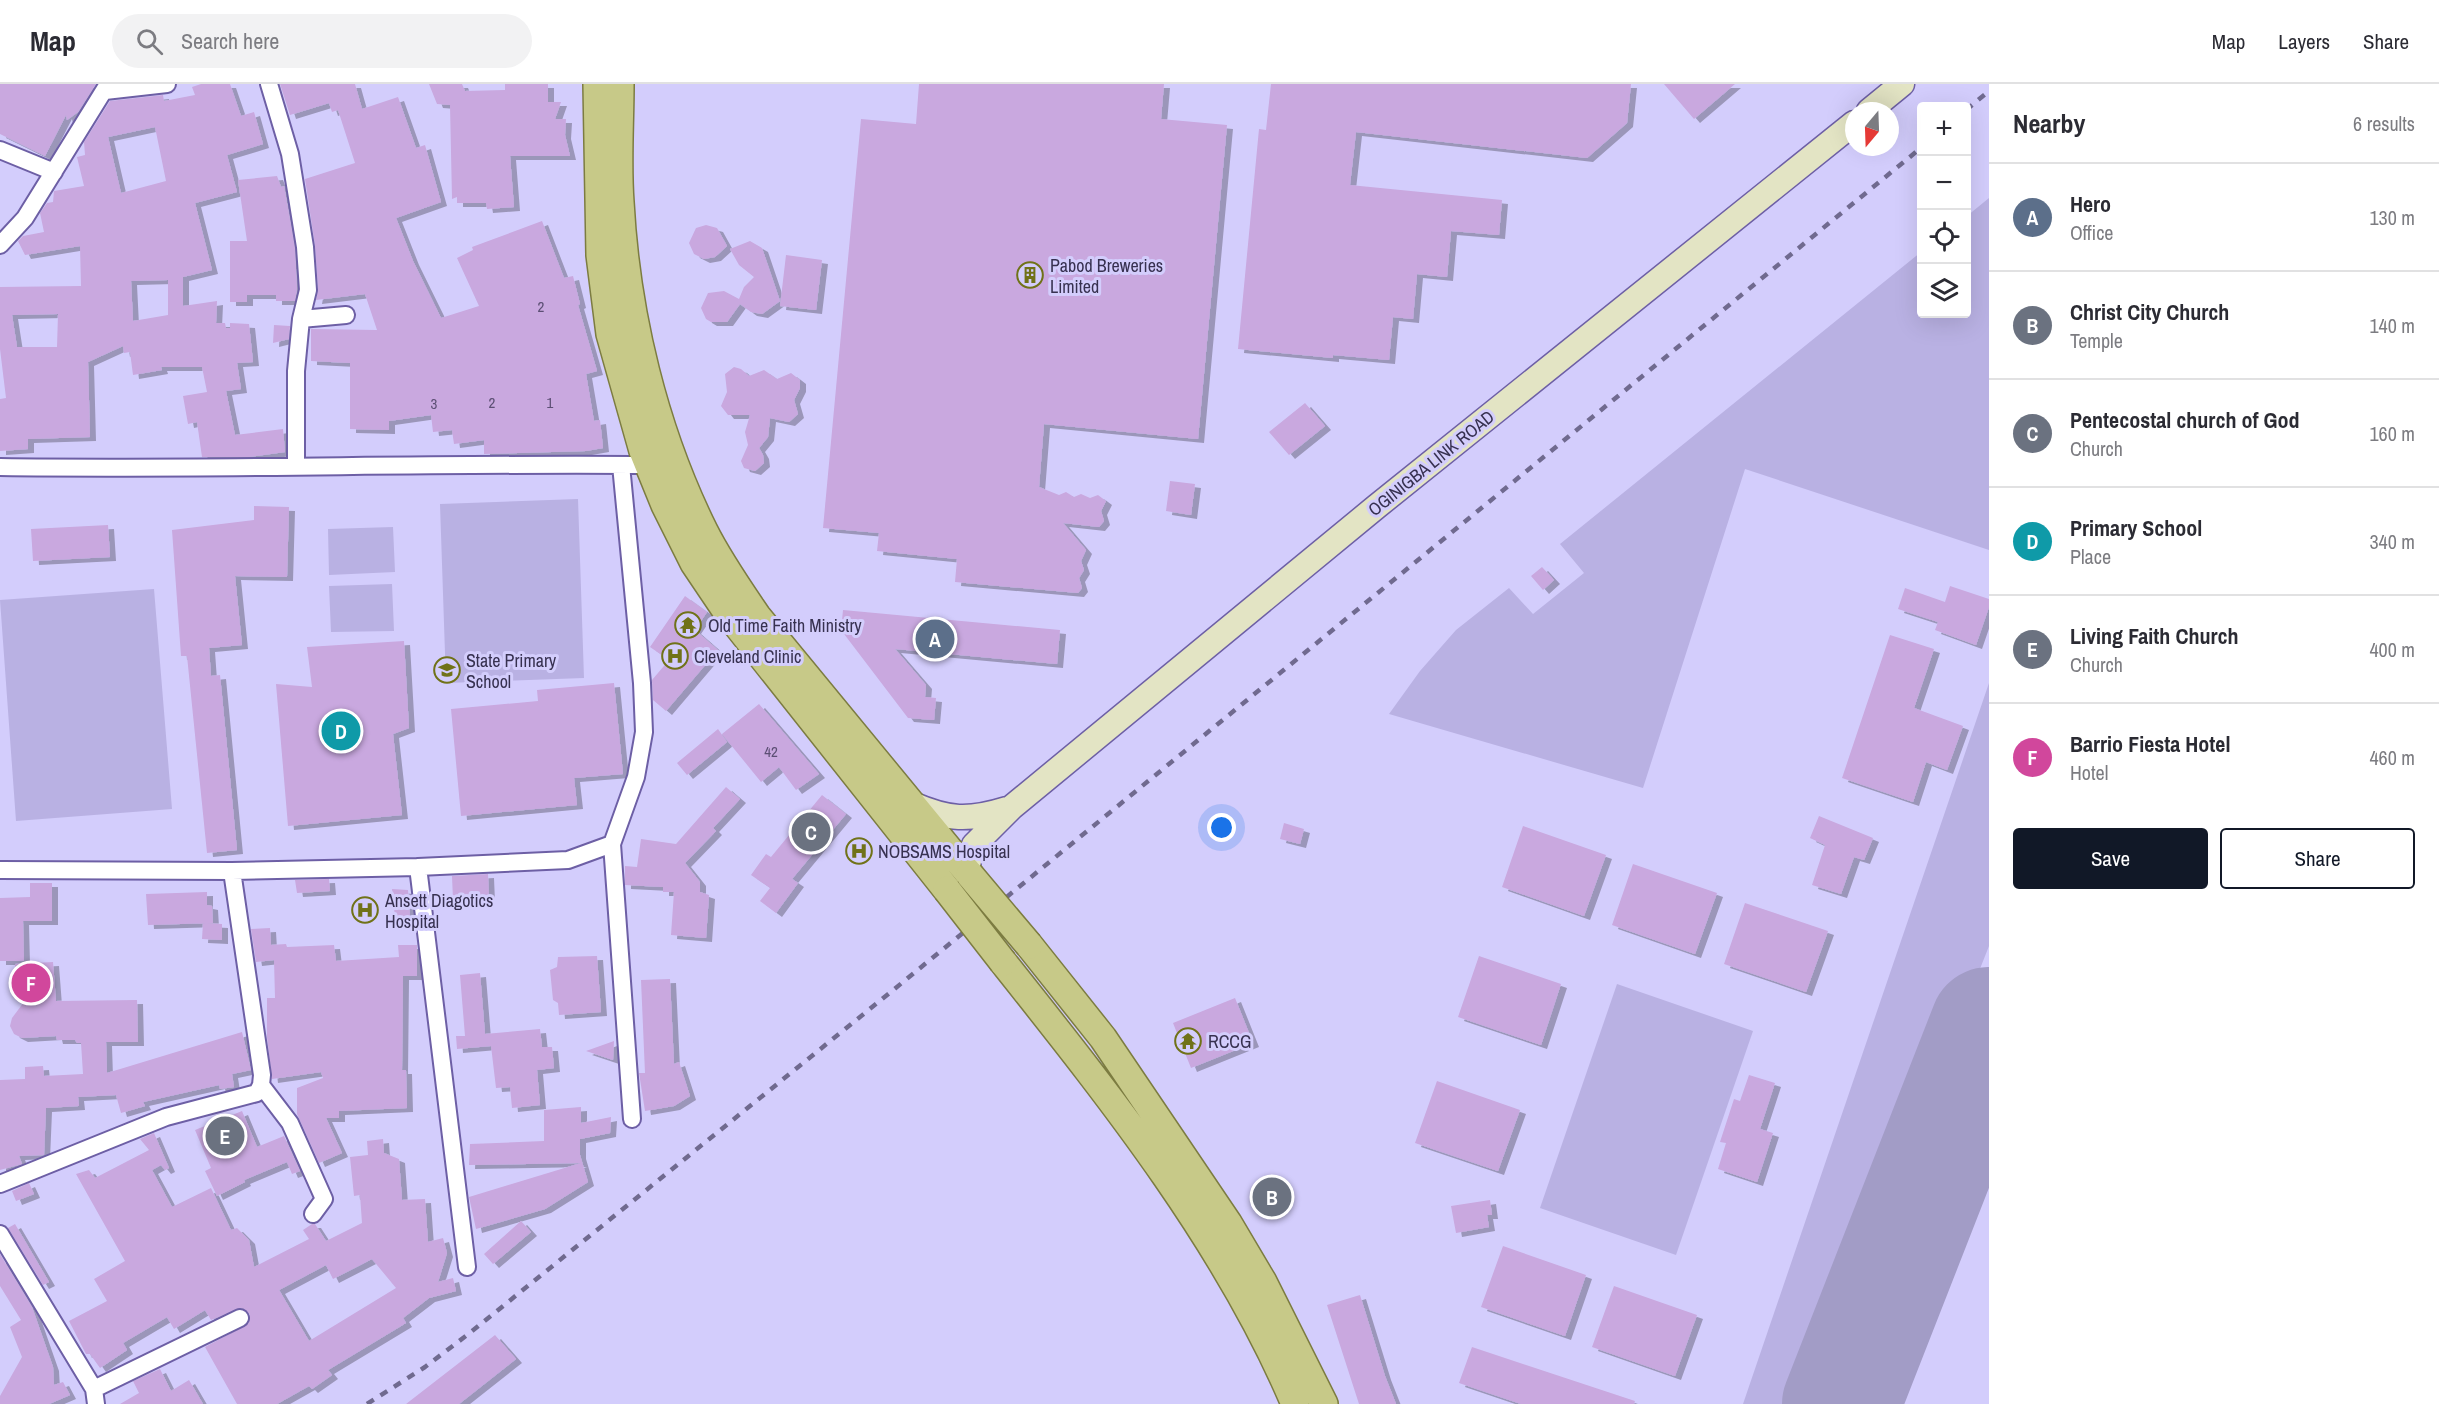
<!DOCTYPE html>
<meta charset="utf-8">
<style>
body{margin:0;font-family:"Archivo Narrow",sans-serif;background:#f2f2f3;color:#2b2b33}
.controls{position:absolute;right:18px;top:18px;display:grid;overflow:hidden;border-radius:6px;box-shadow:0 6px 24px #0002}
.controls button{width:54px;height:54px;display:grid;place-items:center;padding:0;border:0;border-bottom:2px solid #e1e1e2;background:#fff;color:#2b2b33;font:30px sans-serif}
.compass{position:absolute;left:1845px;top:18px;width:54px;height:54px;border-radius:50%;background:#fff;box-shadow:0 6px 24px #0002;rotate:199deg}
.you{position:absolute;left:1222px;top:744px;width:21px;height:21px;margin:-15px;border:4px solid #fff;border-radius:50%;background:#1a73e8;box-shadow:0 0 0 9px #1a73e833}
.badge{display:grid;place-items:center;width:39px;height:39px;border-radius:50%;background:#111827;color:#fff;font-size:20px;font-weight:700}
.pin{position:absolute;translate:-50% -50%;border:3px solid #fff;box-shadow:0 2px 6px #0006}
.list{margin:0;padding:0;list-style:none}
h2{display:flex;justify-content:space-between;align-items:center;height:78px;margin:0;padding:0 24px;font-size:26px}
h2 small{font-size:20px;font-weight:400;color:#7c7c81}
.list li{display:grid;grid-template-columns:39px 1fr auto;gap:18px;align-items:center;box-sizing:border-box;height:108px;padding:0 24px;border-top:2px solid #e1e1e2}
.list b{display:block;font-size:22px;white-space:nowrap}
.list p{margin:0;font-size:20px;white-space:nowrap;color:#7c7c81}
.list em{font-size:20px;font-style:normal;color:#7c7c81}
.actions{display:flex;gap:12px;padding:18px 24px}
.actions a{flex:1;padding:14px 0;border:2px solid #111827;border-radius:6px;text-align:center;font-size:21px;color:#111827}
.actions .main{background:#111827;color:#fff}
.icon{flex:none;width:33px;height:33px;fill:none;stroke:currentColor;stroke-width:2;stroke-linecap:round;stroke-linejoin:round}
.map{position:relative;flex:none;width:1989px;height:1320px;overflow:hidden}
header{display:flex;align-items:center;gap:36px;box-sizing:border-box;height:84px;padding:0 30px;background:#fff;border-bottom:2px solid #e1e1e2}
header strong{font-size:28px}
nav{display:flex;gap:33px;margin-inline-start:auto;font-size:21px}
.search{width:420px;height:54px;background:#f2f2f3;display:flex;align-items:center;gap:15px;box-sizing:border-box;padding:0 21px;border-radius:33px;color:#7c7c81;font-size:22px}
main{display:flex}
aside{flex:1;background:#fff}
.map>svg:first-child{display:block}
.green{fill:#b9b1e3}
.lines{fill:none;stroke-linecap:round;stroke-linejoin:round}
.runway{stroke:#a29cc6;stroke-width:118}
.building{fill:#c9a8df;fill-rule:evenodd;filter:url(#shadow)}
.street-casing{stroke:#6d5fa5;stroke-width:20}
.secondary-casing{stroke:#6d5fa5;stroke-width:27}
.primary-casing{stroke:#7c7c41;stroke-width:30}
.street{stroke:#fff;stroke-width:16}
.secondary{stroke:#e3e4c4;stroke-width:24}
.primary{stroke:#c7c988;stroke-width:27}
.rail{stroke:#706a8f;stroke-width:4.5;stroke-dasharray:8 8;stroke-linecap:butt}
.primary-bridge-casing{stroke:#7c7c41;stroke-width:30;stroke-linecap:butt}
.primary-bridge{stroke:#c7c988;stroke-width:27}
.labels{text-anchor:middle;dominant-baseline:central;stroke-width:6;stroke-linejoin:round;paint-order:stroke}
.number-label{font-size:15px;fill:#5c4f74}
.poi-label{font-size:18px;fill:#373150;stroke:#d3cdfc;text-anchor:start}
.street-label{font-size:18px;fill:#373150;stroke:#d3cdfc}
</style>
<header>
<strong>Map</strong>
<div class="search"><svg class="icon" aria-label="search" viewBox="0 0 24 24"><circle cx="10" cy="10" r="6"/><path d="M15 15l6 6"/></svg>Search here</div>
<nav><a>Map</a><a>Layers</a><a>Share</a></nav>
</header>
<main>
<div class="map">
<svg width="1989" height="1320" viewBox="0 0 1989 1320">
<defs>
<filter id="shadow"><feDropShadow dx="6" dy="4" stdDeviation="0" flood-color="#0004"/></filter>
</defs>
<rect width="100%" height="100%" fill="#d3cdfc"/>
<!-- green -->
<path class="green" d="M1989,114V466L1745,385L1643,704L1389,630L1420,587L1456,546L1509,504L1533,530L1584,489L1560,460L1921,168L1922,230H1966L1967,132Z
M578,415L584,594L446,599L440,420Z
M393,443L395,488L329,491L328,445Z
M392,500L394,547L331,548L329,502Z
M154,505L172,725L16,737L0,516Z
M1989,599V862L1808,1320H1743Z
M1617,900L1753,947L1676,1171L1540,1124Z"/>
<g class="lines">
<!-- runway -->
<path class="runway" d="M1841,1320L1989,942"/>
</g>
<!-- building -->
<path class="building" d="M0,0H96L78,28L67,36L66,31L45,72L0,50Z
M201,0H230L241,32L254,28L263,60L227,71L237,108L195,119L212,186L183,193V222L217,217L216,239H225L226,244H230V239L249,240L253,278L237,279L241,305L226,307L235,351L283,345L285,368L249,373H202L197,338L188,340L183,312L207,308L202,283H161L162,286L133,291L130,268L124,269L123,262L88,278L90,353L28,355V365L0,367V315L6,314L0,265V203L81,202L80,162L25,171L18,157L23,152L44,148L40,129L47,119L53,118L54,107L84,102L77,73L85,71L84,58L110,17L163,11L164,17L195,11L192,3ZM155,43L166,97L121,109L108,53ZM168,196V231L133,237L131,197ZM58,230L57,263H17L12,231Z
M280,0H355L362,25L398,13L416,64L425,61L441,118L396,134L413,177L441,234L479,222L457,174L473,166L472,163L542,137L564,194L573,192L580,220L578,221L597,287L586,290L594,337L600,336L603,364L586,367L484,370V356L454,360L452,346L433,348L431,331L389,337V346L350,345V279L311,277V245L377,246L365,210L316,216L318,205L315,162L305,95L355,79L338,26L332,28L329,19L290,31Z
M429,0H462L465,7L505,6V0H548V18H561L555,35H566L565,51L570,72H510L514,123L487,125L486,119H457V113L452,115L450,21L437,20Z
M919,0H1164L1161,35L1227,41L1198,355L1044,340L1039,403L1059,411L1066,408L1074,413L1081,410L1090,414L1098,411L1106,417L1101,427L1104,437L1099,443L1063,439L1086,466L1081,477L1084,486L1079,494L1082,504L1078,509L955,498L957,475L877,467L879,449L823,444L861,35L916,40Z
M1271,0H1631L1627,39L1587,74L1356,48L1350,101L1502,116L1499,151L1451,147L1447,193L1417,190L1413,235L1393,233L1389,276L1333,271V274L1238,265L1259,45L1266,46Z
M1664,0H1735L1694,35Z
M277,92L281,103L284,102L295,164L297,205L295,217H276V211H247V218H230V157H247L238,96Z
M706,141L717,144L727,162L715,173L704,175L694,170L689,159L696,144Z
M750,157L762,164L780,217L762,230L751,228L740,220L727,238H711L706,235L701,224L708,209L724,207L739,215L744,203L754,193L739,181L730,165Z
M786,171L822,176L816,226L780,222Z
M274,241L290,242L289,255L273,259Z
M734,283L741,285L749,292L764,286L777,295L791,289L800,296V304L794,316L798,330L789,338L770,334L768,353L759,364L763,371L764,379L755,387L744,384L741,377L748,361L745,348L750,331H728L721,322L727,308L725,290Z
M1305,319L1325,342L1289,371L1269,348Z
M1170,397L1195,400L1191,431L1166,427Z
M254,422L289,423L287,493L235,492L242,561L209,564L211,592L220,591L237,766L207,769L187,572H181L172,446L254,436Z
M108,441L110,473L33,477L31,445Z
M1542,483L1554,496L1543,506L1531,492Z
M1950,502L1989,515V523L1976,561L1935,546L1938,538L1898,525L1905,504L1945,518Z
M685,512L707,528L695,546L718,566L666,627L653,616L652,596L669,576L650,563Z
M843,526L1060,546L1057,580L895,565L926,601L925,613L936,614L934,636L908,634L841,546Z
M1890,551L1934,565L1914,624L1963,642L1947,686L1926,678L1913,718L1842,694Z
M404,557L409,644L393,650L402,731L288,742L276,600L312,603L307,563Z
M614,599L623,690L574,694L577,721L461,732L451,625L538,617L537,606Z
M759,620L819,690L796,706L779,683L761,698L722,650Z
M718,645L727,658L687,691L677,679Z
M726,703L740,715L713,744L716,747L685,779L700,798V808L709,811L706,854L671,851L674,808H663V803L625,801V782L637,783L641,755L676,760Z
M822,711L846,730L792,795L798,799L776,829L760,817L770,804L751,791L766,770L771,773Z
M1819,732L1873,754L1864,776L1854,773L1841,810L1812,801L1825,761L1810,754Z
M1284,739L1304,745L1300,760L1280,755Z
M1523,742L1606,771L1584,832L1502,803Z
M1633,780L1717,809L1695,870L1612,841Z
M488,790L489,814L453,816L452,792Z
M329,795L330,807L297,809L295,796Z
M30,799H52V837H23L24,877H0V814L30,813Z
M392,805L408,806L410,832L395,833Z
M207,808V821L212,822L213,839L148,841L146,810Z
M1745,819L1828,847L1806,908L1724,880Z
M203,839L222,840V856L202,855Z
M270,844L271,861L286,860L287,863L334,861L336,877L399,873L398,861H417V892H403L402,986H406L407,1024L339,1027V1034H326L342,1069L319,1079L297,1030V1004L323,994L321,988L272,995L267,953V914H275L274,876L256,878L251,845Z
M597,872L601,928L559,931L558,919L553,916L550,886L557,883L558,873Z
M1479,872L1561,900L1541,961L1458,933Z
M53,878L56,917L137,916L138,958H106L107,989L242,948L251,986L232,990L234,1003L220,1005L219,1001L143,1018L145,1022L121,1029L116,1011L78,1013L79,1022L46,1024L44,1071L19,1072L22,1080L0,1086V996L25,995V983L43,982L44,992L83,990L81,959H77L75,956H57L56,952L22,954L14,950L10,942L12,934L33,906L17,907L15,880Z
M480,889L485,950L540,945L542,963H552L554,984L537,986L540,1021L512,1024L510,1003L496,1004L491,962L457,965L456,952H465L460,891Z
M670,895L674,980L679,978L690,1012L674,1022L645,1027L639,989H645L641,896Z
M1235,914L1253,959L1191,984L1173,939Z
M614,957L613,976L586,967Z
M1749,991L1775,999L1760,1045L1773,1049L1757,1098L1718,1085L1726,1059L1720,1058L1734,1015L1740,1017Z
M1437,997L1520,1026L1498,1087L1415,1059Z
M581,1023V1039L611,1033L610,1049L580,1055V1071L588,1098L545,1125L476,1145L469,1113L581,1079L469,1081L470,1060L544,1057V1026Z
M242,1027L257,1063L284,1052L300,1087L292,1090L287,1078L244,1096L245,1098L217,1112L205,1087L211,1084L195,1046Z
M154,1049L169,1084L165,1086L161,1081L152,1086L172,1123L211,1104L231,1146L237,1144L249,1156L254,1183L309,1155L303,1146L312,1140H315L326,1157L362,1139L360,1111L354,1112L350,1073L368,1071L367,1057L383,1055L384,1069L399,1075L402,1116L425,1115L428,1158L443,1154L447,1169L438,1198L453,1194L456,1207L429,1214L403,1234L406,1239L328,1286L332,1291L312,1305L309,1302L277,1320H237L205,1263L248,1240L250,1230L241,1224L211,1236L205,1226L174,1245L167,1233L123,1259L127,1266L100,1284L90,1270H86L69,1237L107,1217L94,1195L125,1177L76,1090L89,1086L95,1094L149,1066L140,1055ZM372,1175L396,1204L309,1257L279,1206L326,1181L333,1195Z
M29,1099L34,1110L16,1117L12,1107Z
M1490,1116L1492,1131H1487L1489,1143L1456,1149L1451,1122Z
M521,1137L531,1148L493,1180L484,1170Z
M15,1140L49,1198L43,1201L8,1144Z
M1503,1162L1586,1191L1565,1252L1481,1223Z
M0,1170L32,1223L53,1283L54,1301L63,1298L70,1311L49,1320H0V1312L22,1273L10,1243L21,1236L0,1202Z
M1614,1202L1697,1231L1675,1292L1592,1263Z
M1360,1211L1385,1292L1396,1320H1359L1327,1221Z
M495,1251L516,1275L459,1320H406Z
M1472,1263L1635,1317L1634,1320H1521L1459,1299Z
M160,1285L171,1307L189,1296L203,1320H120L139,1309L133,1297Z"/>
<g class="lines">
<!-- street casing -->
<g class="street-casing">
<path id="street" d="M269,0L290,70L305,163L308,206L301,235L296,287V382
M105,7L167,0
M0,66L54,88
M0,161L25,134L108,0
M301,235L346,231
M621,381L642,599L644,648L636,693L612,760L632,1035
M0,383C216,386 432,379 649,381
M418,783L467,1183
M0,786L232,787L418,783L568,776L612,760
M261,1001L290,1039L324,1115L313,1130
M0,1100L166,1033L257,1009L261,1001L262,991L232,787
M0,1150L94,1305L96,1320
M94,1305L240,1234"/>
</g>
<!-- secondary casing -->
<g class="secondary-casing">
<path id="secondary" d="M1869,27L1902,0
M912,720C949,736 968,737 1007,725
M966,786L974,761L1012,723L1376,423L1854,39"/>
</g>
<!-- primary casing -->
<g class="primary-casing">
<path id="primary" d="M597,0L600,171L610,250L643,367L665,421L694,479L729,531L947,806
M620,0C620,39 617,79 620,118C626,230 654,346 704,447C719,477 738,504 757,532L970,791
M1029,861L1103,954L1228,1139L1263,1198L1324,1320
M1003,878C1111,1014 1227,1159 1295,1320"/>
</g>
<!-- street -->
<use href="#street" class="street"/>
<!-- secondary -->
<use href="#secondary" class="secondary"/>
<!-- primary -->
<use href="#primary" class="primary"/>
<!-- rail -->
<path class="rail" d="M1966,26L1989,7
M367,1320L425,1283L471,1248L892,907L1922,63"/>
<!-- primary-bridge casing -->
<g class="primary-bridge-casing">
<path id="primary-bridge" d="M970,791L1029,861
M947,806L1003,878"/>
</g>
<!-- primary-bridge -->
<use href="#primary-bridge" class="primary-bridge"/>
</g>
<!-- icons -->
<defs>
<g id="building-ring" transform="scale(1.35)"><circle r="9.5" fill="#d3cdfc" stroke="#707218" stroke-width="1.5"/><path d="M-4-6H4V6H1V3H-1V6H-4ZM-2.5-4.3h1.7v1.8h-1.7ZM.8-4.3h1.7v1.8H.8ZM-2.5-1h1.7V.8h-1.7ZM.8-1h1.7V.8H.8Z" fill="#707218"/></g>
<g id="temple-ring" transform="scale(1.35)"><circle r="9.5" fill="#d3cdfc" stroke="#707218" stroke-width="1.5"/><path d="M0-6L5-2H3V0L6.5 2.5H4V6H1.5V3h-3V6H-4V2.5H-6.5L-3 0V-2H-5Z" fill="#707218"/></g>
<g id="hospital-ring" transform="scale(1.35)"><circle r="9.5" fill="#d3cdfc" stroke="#707218" stroke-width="1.5"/><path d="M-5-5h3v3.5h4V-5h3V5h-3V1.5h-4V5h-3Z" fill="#707218"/></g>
<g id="school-ring" transform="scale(1.35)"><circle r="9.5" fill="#d3cdfc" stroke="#707218" stroke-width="1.5"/><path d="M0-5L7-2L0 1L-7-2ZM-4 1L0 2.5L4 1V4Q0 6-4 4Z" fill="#707218"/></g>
</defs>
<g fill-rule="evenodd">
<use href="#building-ring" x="1030" y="191"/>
<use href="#temple-ring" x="688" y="541"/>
<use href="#hospital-ring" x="675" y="572"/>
<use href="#school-ring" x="447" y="586"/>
<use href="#hospital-ring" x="859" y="767"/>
<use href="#hospital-ring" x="365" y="826"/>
<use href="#temple-ring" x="1188" y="957"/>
</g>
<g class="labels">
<!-- number labels -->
<g class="number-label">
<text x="541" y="222">2</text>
<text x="492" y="318">2</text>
<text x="550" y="318">1</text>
<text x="434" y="319">3</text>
<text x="771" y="667">42</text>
</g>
<!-- poi labels -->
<g class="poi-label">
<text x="1050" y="181">Pabod Breweries<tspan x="1050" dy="21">Limited</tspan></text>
<text x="708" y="541">Old Time Faith Ministry</text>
<text x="694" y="572">Cleveland Clinic</text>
<text x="466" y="576">State Primary<tspan x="466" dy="21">School</tspan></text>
<text x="878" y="767">NOBSAMS Hospital</text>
<text x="385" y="816">Ansett Diagotics<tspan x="385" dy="21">Hospital</tspan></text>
<text x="1208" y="957">RCCG</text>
</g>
<!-- street labels -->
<g class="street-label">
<text transform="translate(1431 379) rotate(-39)">OGINIGBA LINK ROAD</text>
</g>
</g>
</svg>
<div class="controls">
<button>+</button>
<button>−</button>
<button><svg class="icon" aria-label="locate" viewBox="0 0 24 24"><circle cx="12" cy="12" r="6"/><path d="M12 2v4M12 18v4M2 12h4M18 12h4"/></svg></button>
<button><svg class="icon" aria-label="layers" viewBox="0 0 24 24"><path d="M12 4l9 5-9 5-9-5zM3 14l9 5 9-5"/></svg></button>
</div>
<svg class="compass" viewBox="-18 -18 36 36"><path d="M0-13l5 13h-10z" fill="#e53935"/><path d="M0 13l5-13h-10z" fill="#7c7c81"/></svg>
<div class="you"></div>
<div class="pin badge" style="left:935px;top:555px;background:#5c6f8a">A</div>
<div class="pin badge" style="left:1272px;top:1113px;background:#6b7280">B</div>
<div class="pin badge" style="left:811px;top:748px;background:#6b7280">C</div>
<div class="pin badge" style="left:341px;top:647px;background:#0f9aa8">D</div>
<div class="pin badge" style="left:225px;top:1052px;background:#6b7280">E</div>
<div class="pin badge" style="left:31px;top:899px;background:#d1479c">F</div>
</div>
<aside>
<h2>Nearby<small>6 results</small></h2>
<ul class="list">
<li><span class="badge" style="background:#5c6f8a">A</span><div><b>Hero</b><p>Office</p></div><em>130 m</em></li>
<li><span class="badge" style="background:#6b7280">B</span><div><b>Christ City Church</b><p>Temple</p></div><em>140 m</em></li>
<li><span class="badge" style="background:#6b7280">C</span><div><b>Pentecostal church of God</b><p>Church</p></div><em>160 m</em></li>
<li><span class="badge" style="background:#0f9aa8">D</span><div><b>Primary School</b><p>Place</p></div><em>340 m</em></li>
<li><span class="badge" style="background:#6b7280">E</span><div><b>Living Faith Church</b><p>Church</p></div><em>400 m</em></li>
<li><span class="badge" style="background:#d1479c">F</span><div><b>Barrio Fiesta Hotel</b><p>Hotel</p></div><em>460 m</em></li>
</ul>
<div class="actions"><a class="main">Save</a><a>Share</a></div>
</aside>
</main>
